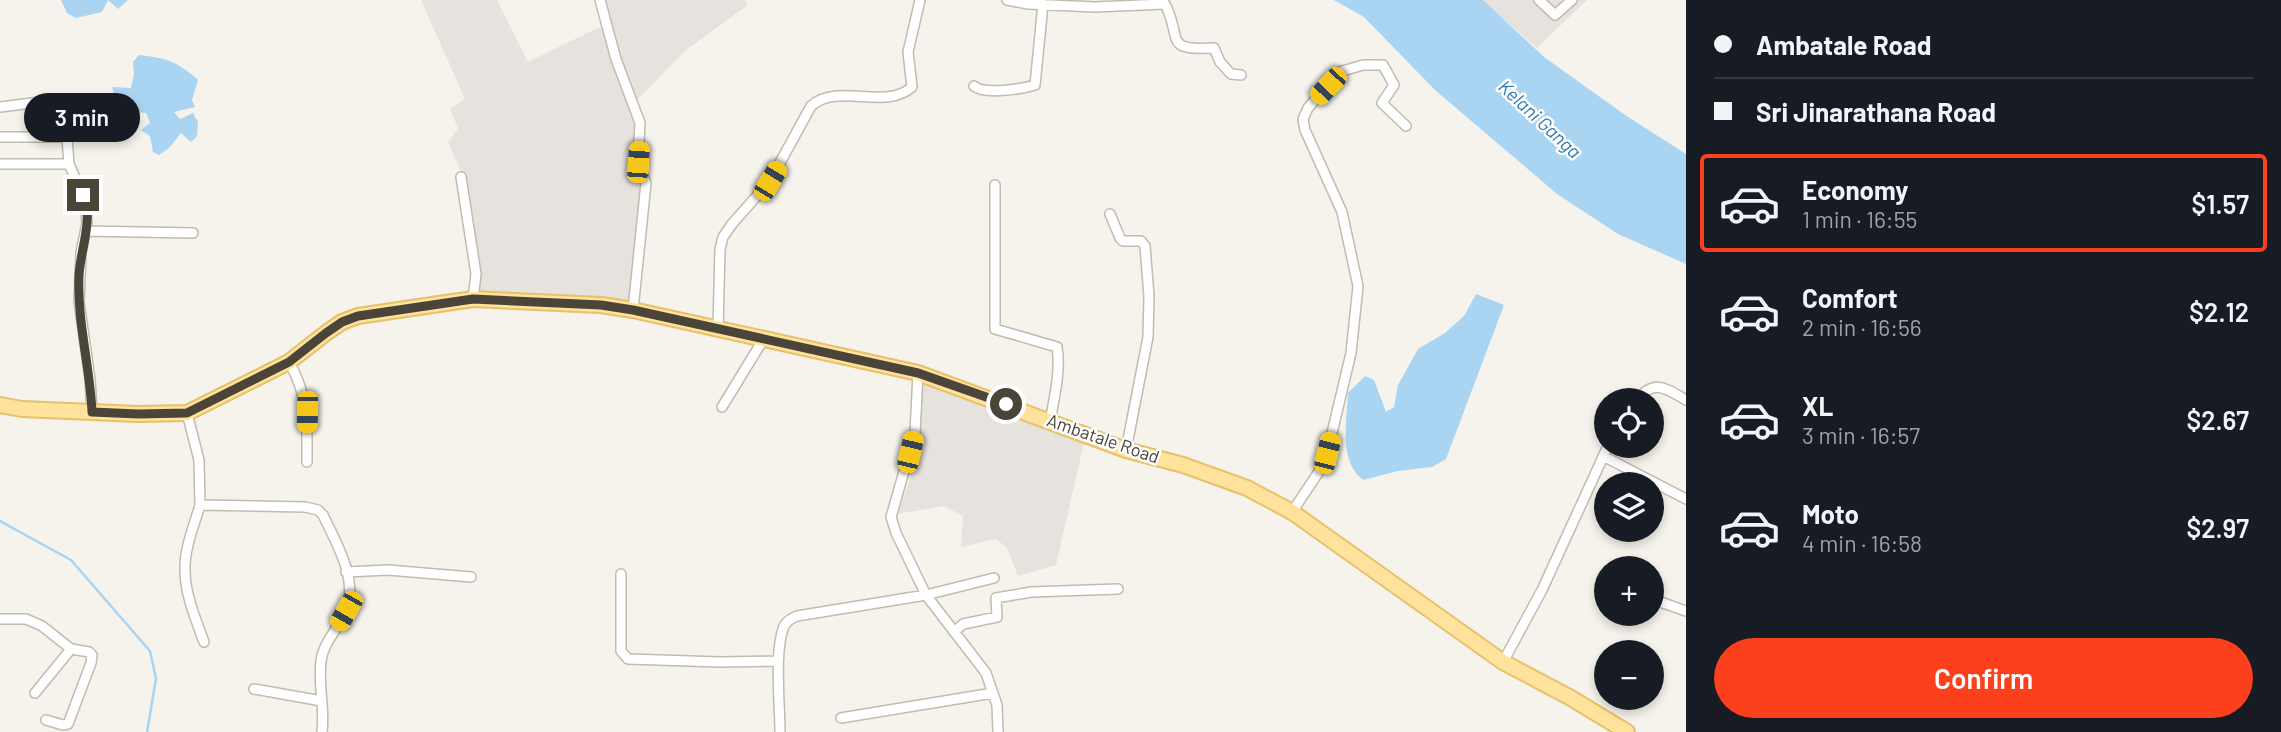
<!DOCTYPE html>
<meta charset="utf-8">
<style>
body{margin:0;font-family:Barlow,sans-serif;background:#20242c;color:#f1f3f6;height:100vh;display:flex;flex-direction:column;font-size:26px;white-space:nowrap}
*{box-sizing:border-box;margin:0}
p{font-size:23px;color:#9ea1a6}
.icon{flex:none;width:38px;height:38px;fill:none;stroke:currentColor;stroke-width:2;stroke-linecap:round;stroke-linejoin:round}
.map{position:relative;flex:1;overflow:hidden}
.details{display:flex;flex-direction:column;background:#171b24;width:595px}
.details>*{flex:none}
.top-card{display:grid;align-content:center;height:154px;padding:0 28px;background:#171b24}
.controls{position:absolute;left:1594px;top:388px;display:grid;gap:14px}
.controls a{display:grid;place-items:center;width:70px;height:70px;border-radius:50%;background:#171b24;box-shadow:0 4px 10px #0003;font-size:35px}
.end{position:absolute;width:32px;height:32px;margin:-16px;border:9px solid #4b4439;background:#fff;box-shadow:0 0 0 4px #fff}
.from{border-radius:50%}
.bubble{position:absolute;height:49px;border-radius:24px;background:#171b24;box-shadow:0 4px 10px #0003;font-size:23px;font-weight:600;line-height:49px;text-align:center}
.car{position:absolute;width:21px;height:42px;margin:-21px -10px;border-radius:9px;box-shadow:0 0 5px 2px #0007;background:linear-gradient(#f5c518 24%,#345 0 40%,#f5c518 0 76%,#345 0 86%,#f5c518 0)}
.top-card b{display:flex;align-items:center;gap:24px;height:66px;font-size:26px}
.top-card b+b{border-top:2px solid #363941}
.top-card i{width:18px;height:18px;background:#f1f3f6}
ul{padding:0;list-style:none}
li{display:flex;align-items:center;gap:21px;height:98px;margin:0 14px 10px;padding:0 14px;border:4px solid transparent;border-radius:7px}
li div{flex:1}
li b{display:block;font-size:26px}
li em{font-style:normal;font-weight:600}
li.on{border-color:#fc3f1d}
li>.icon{width:63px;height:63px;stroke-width:1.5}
.button{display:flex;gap:14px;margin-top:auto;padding:14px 28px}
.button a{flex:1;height:80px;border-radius:42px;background:#fc3f1d;color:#fff;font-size:28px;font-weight:600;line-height:80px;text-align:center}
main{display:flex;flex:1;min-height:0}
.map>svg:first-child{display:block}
</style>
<main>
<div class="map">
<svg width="1686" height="732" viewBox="0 0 1686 732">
<rect width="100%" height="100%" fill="#f6f3ec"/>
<!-- industrial -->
<path fill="#e6e2dd" d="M421,0H497L528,62L604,25L638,122L635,128L633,161L641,185L630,305L547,295L475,294L462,174L448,142L458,128L450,109L465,99Z
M603,0H745L748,5L686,50L635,102L606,23Z
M1482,0H1587L1537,48Z
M921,379L1085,438L1056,565L1018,576L1007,548L996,539L961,547L963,516L944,506L897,514L909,482L919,429Z"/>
<!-- water -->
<path fill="#a9d4f2" d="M61,0H128L118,9L108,0L102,12L76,18L67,13Z
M1334,0H1483L1544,57L1628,117L1686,154V264L1618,234L1557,194L1435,90L1364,17Z
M139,55C166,58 177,61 198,80L192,100L195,107L174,112L180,119L193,113L198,122L197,136L191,142L181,133L169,148L159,155L153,152L150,136L141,130L150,123L146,113C128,112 117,105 112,87L131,88L134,74L133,62Z
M1476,294L1504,305L1446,459L1432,467L1398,471L1363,480C1338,460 1347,422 1348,393L1365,376L1374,380L1386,412L1394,407L1398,385L1418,349L1445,333L1464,316Z"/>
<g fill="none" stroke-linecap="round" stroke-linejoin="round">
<!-- stream -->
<path stroke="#a9d4f2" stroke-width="2.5" d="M0,521L71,560L150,651L156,679L147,732"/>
<defs>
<path id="minor" d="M600,0L616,59L640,123L638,162L646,183L633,310
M1007,0L1028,4L1095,7L1165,4C1183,39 1162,51 1214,48L1220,62L1231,74L1241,75
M1539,0L1555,15L1572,0
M974,86C984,95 1022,89 1035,85L1043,4
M0,107L64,99L69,164L85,200L87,223L81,253L79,302L90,379L92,412
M0,137H66
M0,164H69
M461,177L476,274L473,299
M995,185V329L1057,347C1061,372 1054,398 1050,422
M1110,214L1120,238L1123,241H1141L1145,246L1149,296L1148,337L1126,450
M86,231L193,233
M718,329L720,249L723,237L732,224L770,181L811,106C838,82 885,111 912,87L908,52L920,0
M289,362C309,397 307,423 307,462
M918,373L915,433L891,517L896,533L926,595L986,673L997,705L998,732
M1636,401C1654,378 1665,388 1686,400
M722,407L763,340
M187,413L199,460L200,505L305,507L318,510L323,515C336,543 360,581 345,613C338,629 323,643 321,661C318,685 325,709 322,732
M1603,456L1686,499
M200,505C194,526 184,549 185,571C185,594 196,620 204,642
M1292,512L1320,470L1327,454L1351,353L1358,286L1342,212L1305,130L1303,119L1308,108L1339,72L1363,65H1383L1394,85L1382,103L1406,126
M346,572L388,570L471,577
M621,574V651L628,659L720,662L778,661
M1652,599L1686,611
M0,619H26L42,626L71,649L89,652L92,655L91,663L68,724L63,725L46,720
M954,632L963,624L997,617L996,598L1031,592L1118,589
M1503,662L1542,590L1608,446
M254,689L322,701
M35,693L71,649
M841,718L993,693
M780,732C780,705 774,650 784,626C787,621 792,618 797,616L926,595L994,578"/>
<path id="primary" d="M0,405L22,409L138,414L187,413L289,362L326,333L342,322L358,316L473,299L601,305L633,310L918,373L1126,450L1183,465L1247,488L1292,512L1503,662L1571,698L1627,732"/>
</defs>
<!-- minor casing -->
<use href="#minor" stroke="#c2bbae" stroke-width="12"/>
<!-- primary casing -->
<use href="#primary" stroke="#e6c16a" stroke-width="18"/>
<!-- minor -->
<use href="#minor" stroke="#fff" stroke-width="9"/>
<!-- primary -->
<use href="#primary" stroke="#ffe39c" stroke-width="14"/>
</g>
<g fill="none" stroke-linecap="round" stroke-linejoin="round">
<!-- route -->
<path stroke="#4b4439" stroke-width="9" d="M83,195C94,220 80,250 79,276C77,322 90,366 92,412L138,414L187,413L289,362L326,333L342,322L358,316L473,299L601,305L633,310L918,373L1006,404"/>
</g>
<g text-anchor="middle" stroke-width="5" stroke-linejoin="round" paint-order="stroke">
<!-- street labels -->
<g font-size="18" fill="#4b4439" stroke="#fff">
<text transform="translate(1103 439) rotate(19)" y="6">Ambatale Road</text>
</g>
<!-- water labels -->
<g font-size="19" font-style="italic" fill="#2e7ab2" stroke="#fff">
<text transform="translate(1540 119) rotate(43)" y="7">Kelani Ganga</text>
</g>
</g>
</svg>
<div class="controls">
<a><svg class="icon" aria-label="locate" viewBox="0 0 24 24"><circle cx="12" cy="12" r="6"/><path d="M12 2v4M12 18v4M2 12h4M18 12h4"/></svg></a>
<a><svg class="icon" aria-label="layers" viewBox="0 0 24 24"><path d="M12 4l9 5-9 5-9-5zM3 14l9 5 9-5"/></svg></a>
<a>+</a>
<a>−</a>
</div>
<i class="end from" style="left:1006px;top:404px"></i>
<i class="end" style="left:83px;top:195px"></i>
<div class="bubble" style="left:24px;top:93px;width:116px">3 min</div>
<i class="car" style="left:1328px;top:86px;rotate:223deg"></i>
<i class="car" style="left:638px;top:162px;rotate:4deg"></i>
<i class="car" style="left:770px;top:181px;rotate:31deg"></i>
<i class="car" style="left:307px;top:412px;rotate:181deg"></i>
<i class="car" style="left:910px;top:452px;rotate:13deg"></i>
<i class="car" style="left:1327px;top:453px;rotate:14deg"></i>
<i class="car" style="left:346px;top:611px;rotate:210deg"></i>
</div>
<section class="details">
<div class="top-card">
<b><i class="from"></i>Ambatale Road</b>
<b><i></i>Sri Jinarathana Road</b>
</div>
<ul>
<li class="on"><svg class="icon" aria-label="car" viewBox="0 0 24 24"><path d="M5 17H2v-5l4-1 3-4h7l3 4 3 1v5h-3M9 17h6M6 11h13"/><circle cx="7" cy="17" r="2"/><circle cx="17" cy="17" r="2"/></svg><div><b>Economy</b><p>1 min · 16:55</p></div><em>$1.57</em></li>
<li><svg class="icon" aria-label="car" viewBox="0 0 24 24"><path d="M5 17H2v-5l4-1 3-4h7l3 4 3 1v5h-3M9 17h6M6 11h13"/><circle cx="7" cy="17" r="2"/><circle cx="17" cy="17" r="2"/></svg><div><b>Comfort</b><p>2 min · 16:56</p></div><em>$2.12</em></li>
<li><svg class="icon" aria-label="car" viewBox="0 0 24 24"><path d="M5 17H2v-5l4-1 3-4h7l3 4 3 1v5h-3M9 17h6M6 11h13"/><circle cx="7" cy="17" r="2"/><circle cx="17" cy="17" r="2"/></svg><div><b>XL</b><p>3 min · 16:57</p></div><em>$2.67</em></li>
<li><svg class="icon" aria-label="car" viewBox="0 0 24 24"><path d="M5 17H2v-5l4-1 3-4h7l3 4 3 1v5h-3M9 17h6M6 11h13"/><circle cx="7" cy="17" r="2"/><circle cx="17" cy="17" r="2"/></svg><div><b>Moto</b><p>4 min · 16:58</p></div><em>$2.97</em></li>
</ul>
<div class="button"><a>Confirm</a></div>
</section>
</main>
